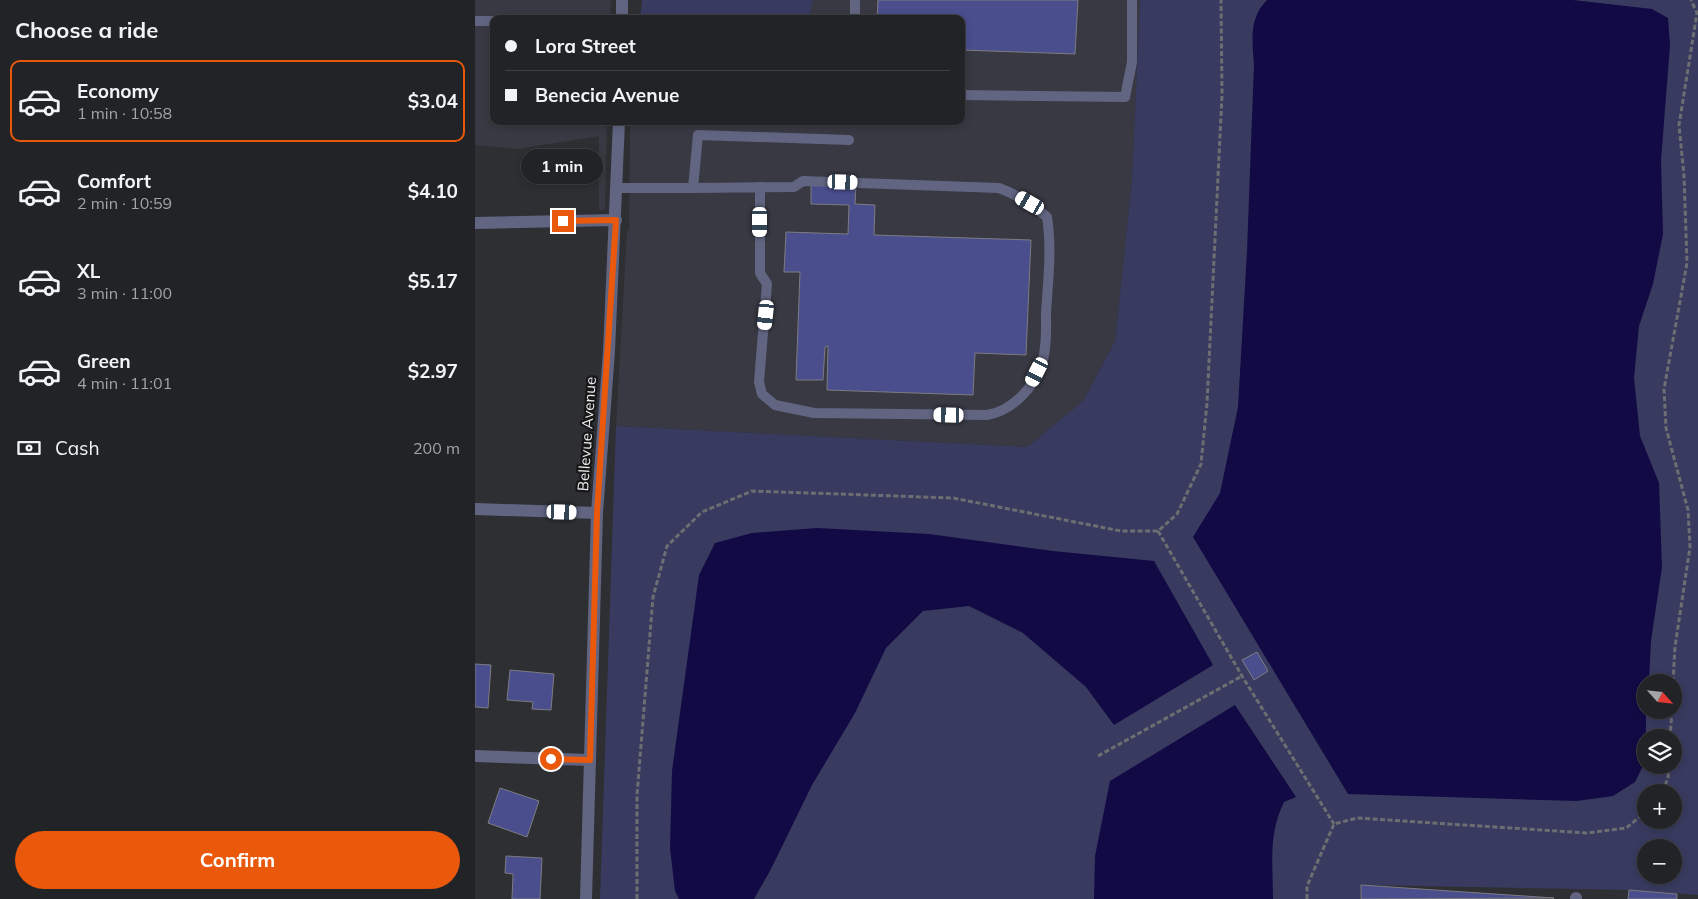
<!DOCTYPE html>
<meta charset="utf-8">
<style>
body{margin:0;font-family:Mulish,sans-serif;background:#2a2b2e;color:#f1f3f6;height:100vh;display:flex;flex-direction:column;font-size:19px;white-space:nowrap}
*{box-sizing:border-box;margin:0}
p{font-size:16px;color:#a2a4a7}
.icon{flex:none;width:28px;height:28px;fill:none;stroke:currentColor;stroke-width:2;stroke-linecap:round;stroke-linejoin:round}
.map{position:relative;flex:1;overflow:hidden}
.details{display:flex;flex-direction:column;background:#222326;width:475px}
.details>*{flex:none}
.top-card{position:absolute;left:15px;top:15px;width:475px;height:110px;border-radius:10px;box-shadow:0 2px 8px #0003,0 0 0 1px #3f4043;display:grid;align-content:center;height:110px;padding:0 15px;background:#222326}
.needle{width:32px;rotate:117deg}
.fabs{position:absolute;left:1162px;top:674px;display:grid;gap:10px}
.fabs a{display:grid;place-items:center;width:45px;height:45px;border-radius:50%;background:#222326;box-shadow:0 2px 8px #0003,0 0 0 1px #3f4043;font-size:25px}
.end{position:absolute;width:22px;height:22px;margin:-11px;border:6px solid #ea580c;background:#fff;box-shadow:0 0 0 2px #fff}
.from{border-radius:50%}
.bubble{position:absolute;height:35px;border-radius:18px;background:#222326;box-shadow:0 2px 8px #0003,0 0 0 1px #3f4043;font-size:16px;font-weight:700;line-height:35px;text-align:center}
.car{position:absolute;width:15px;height:30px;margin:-15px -8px;border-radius:6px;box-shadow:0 0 4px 1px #0007;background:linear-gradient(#fff 24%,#345 0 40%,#fff 0 76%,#345 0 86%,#fff 0)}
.top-card b{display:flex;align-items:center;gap:18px;height:48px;font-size:19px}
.top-card b+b{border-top:1px solid #3f4043}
.top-card i{width:12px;height:12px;background:#f1f3f6}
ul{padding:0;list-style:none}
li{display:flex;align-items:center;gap:15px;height:82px;margin:0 10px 8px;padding:0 5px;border:2px solid transparent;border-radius:10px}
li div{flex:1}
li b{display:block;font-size:19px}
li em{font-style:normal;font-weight:700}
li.on{border-color:#ea580c}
li>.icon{width:45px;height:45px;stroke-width:1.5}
h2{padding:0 15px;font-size:22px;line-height:60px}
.pay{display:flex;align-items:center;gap:12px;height:55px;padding:0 15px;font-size:19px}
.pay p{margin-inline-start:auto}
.primary-button{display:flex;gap:10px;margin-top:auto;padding:10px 15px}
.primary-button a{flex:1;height:58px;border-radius:30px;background:#ea580c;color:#fff;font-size:20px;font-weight:700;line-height:58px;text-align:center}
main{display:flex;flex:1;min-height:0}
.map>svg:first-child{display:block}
</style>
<main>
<section class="details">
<h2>Choose a ride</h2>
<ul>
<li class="on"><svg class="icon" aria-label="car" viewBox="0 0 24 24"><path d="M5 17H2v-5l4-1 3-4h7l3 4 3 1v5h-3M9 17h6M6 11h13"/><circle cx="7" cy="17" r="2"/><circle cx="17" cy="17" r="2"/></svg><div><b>Economy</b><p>1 min · 10:58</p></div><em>$3.04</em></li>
<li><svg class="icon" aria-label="car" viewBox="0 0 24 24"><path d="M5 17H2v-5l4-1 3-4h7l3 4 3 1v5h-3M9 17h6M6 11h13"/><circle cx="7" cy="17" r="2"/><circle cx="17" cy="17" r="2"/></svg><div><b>Comfort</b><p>2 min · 10:59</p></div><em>$4.10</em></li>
<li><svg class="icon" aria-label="car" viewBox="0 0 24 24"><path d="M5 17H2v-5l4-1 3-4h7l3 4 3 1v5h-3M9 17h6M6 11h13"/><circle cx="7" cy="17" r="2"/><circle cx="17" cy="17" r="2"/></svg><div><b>XL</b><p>3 min · 11:00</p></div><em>$5.17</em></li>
<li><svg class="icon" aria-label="car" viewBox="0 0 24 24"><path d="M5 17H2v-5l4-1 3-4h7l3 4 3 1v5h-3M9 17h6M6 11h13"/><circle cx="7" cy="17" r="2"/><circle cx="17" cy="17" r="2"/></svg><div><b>Green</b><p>4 min · 11:01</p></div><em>$2.97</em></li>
</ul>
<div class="pay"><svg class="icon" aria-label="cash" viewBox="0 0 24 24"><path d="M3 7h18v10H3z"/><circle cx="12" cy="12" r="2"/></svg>Cash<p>200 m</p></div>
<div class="primary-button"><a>Confirm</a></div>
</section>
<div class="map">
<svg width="1223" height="899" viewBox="0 0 1223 899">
<rect width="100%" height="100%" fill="#2e2f32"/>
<!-- built -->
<path fill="#383942" d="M0,0H136L135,19H19V121H132L130,210H124V136L43,149L0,145Z
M338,0H665L657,180L640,341L608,401L552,447L141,426L152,231H154L155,121H486V19H334Z"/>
<!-- green -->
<path fill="#383b5f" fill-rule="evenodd" d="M167,0H338L334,19H165Z
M665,0H1223V895L1154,890L886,885L885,899H125L141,426L552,447L608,401L640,341L657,180ZM1171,682H1199V710H1171ZM1171,738H1199V765H1171ZM1171,792H1199V820H1171ZM1171,848H1199V875H1171Z"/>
<!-- water -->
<path fill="#120a44" d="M792,0H1098L1177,9L1193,18L1195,45L1186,161L1188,234L1178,284L1164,326L1159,378L1165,436L1184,483L1187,567L1176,641L1174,682H1171V760L1160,782L1138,796L1102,801L873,794L718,537L745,493L763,407L772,251L779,64C777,40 774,18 792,0Z
M342,528L454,534L578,551L679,561L738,665L639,725L611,687L548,633L494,606L448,611L411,648L380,713L337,785L296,869L279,899H204L200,891L195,848L197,771L224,575L240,543L277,533Z
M760,705L821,797L809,802C793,835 798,864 798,899H619L620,856L635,781Z"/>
<!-- building -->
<path fill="#4b4e8d" stroke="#7c7c80" d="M403,0H603L600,54L486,50V19H402Z
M336,185L381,186L380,204L400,205L399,235L556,240L551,355L500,353L498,395L352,390L353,346L350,347L348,380H321L325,272H309L311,232L373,234L374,205L336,204Z
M782,652L793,671L779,680L767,660Z
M0,664L16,665L13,708L0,707Z
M35,670L79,674L76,710L57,709L58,702L32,700Z
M25,788L64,801L52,837L13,823Z
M31,856L67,858L65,899H37L38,874L30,873Z
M886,885L1079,898L886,899Z
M1154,890L1202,894V899H1153Z"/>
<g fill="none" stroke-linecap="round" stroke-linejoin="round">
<!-- path -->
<path stroke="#6d6e71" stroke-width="3" stroke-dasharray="5 2.5" stroke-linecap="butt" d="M683,531L767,676L859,824
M1198,682L1200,647L1215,547L1213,510L1191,428L1189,389L1212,263L1209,176L1204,125L1222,13L1216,0
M1195,738L1197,710
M623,756L767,676
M1187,792L1193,778L1194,765
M162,899V795L178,597L192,546L227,512L277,491L478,498L646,531H683L702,514L726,464L732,403L747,95L746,0
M832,899V886L859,824L882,818L1112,833L1151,828L1171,812"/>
<!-- service -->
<path stroke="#616581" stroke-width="10" d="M380,19V0
M0,21H19
M486,95L650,97L657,62V0
M142,188H218L223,135L374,140
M218,188L319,187L328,181L524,188C543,195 557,204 572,217C577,249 573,281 571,313C571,329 572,347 567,363C560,387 537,411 512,415L339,413L300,405L287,394L284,382L292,284L285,273V187"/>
<!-- minor -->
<path stroke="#616581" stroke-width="12" d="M0,223L141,220
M0,509L122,513
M0,756L115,760
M1101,899V898"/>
<!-- tertiary -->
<path stroke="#616581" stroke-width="12" d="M147,19V0
M111,899L122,513L134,351L144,121"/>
</g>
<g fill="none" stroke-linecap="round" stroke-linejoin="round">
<!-- route -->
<path stroke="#ea580c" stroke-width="6" d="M76,759L115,760L122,513L141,220L88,221"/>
</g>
<g text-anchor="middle" stroke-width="4.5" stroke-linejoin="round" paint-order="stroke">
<!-- street labels -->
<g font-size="15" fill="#ececee" stroke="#171718">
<text transform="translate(112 434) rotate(-86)" y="5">Bellevue Avenue</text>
</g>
</g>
</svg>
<div class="fabs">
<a><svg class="needle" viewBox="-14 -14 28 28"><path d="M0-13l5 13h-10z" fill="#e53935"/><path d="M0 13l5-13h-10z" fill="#a2a4a7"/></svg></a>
<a><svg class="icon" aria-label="layers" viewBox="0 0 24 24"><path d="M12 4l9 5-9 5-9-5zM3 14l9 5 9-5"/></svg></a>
<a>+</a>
<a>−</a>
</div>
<i class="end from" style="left:76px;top:759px"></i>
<i class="end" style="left:88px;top:221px"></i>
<div class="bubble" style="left:46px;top:149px;width:82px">1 min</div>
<i class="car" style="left:368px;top:182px;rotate:92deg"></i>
<i class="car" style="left:555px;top:203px;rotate:300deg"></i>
<i class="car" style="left:285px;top:222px;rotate:180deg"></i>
<i class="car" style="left:291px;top:315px;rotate:186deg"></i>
<i class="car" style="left:562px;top:372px;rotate:207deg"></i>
<i class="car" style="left:474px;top:415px;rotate:271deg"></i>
<i class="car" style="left:87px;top:512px;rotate:92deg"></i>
<div class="top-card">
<b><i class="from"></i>Lora Street</b>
<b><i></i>Benecia Avenue</b>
</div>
</div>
</main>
